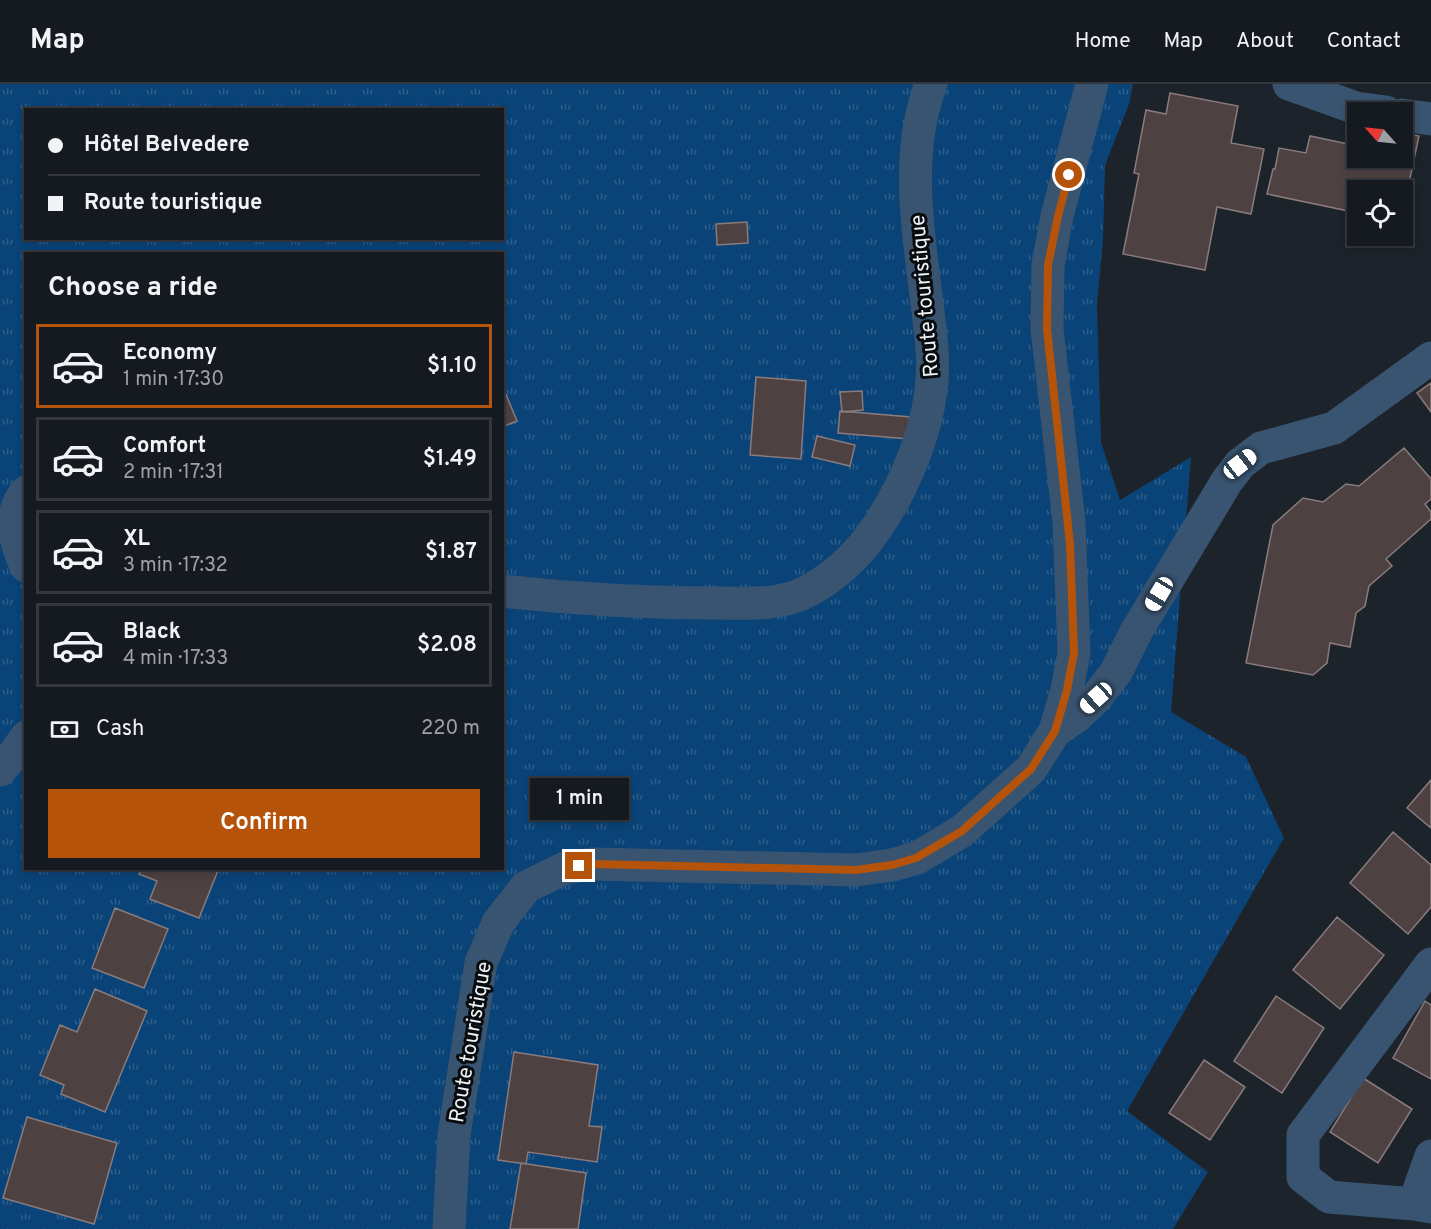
<!DOCTYPE html>
<meta charset="utf-8">
<style>
body{margin:0;font-family:Overpass,sans-serif;background:#1e2329;color:#f1f3f6;height:100vh;display:flex;flex-direction:column;font-size:22px;white-space:nowrap}
*{box-sizing:border-box;margin:0}
p{font-size:20px;color:#9da1a5}
.icon{flex:none;width:33px;height:33px;fill:none;stroke:currentColor;stroke-width:2;stroke-linecap:round;stroke-linejoin:round}
.map{position:relative;flex:1;overflow:hidden}
.side{position:absolute;left:24px;top:168px;width:480px;height:618px;display:flex;flex-direction:column;background:#151a20;border-radius:0px;box-shadow:0 3px 9px #0003,0 0 0 2px #34383e}
.side>*{flex:none}
.top-card{position:absolute;left:24px;top:24px;width:480px;height:132px;border-radius:0px;box-shadow:0 3px 9px #0003,0 0 0 2px #34383e;display:grid;align-content:center;height:132px;padding:0 24px;background:#151a20}
.needle{width:39px;rotate:297deg}
.fabs{position:absolute;left:1347px;top:18px;display:grid;gap:12px}
.fabs a{display:grid;place-items:center;width:66px;height:66px;border-radius:0px;background:#151a20;box-shadow:0 3px 9px #0003,0 0 0 2px #34383e;font-size:30px}
.end{position:absolute;width:27px;height:27px;margin:-14px;border:8px solid #b45309;background:#fff;box-shadow:0 0 0 3px #fff}
.from{border-radius:50%}
.bubble{position:absolute;height:42px;border-radius:0px;background:#151a20;box-shadow:0 3px 9px #0003,0 0 0 2px #34383e;font-size:20px;font-weight:600;line-height:42px;text-align:center}
.car{position:absolute;width:18px;height:36px;margin:-18px -9px;border-radius:8px;box-shadow:0 0 4px 2px #0007;background:linear-gradient(#fff 24%,#345 0 40%,#fff 0 76%,#345 0 86%,#fff 0)}
.top-card b{display:flex;align-items:center;gap:21px;height:57px;font-size:22px}
.top-card b+b{border-top:2px solid #34383e}
.top-card i{width:15px;height:15px;background:#f1f3f6}
ul{padding:0;list-style:none}
li{display:flex;align-items:center;gap:18px;height:84px;margin:0 12px 9px;padding:0 12px;border:3px solid #34383e;border-radius:0px}
li div{flex:1}
li b{display:block;font-size:22px}
li em{font-style:normal;font-weight:600}
li.on{border-color:#b45309}
li>.icon{width:54px;height:54px;stroke-width:1.5}
h2{padding:0 24px;font-size:27px;line-height:72px}
.pay{display:flex;align-items:center;gap:15px;height:66px;padding:0 24px;font-size:22px}
.pay p{margin-inline-start:auto}
.cta{display:flex;gap:12px;margin-top:auto;padding:12px 24px}
.cta a{flex:1;height:69px;border-radius:0px;background:#b45309;color:#fff;font-size:24px;font-weight:600;line-height:69px;text-align:center}
header{display:flex;align-items:center;gap:36px;box-sizing:border-box;height:84px;padding:0 30px;background:#151a20;border-bottom:2px solid #34383e}
header strong{font-size:28px}
nav{display:flex;gap:33px;margin-inline-start:auto;font-size:21px}
.map>svg:first-child{display:block}
</style>
<header>
<strong>Map</strong>
<nav><a>Home</a><a>Map</a><a>About</a><a>Contact</a></nav>
</header>
<div class="map">
<svg width="1431" height="1145" viewBox="0 0 1431 1145">
<defs>
<pattern id="park-tufts" width="24" height="20" patternUnits="userSpaceOnUse" patternTransform="scale(1.5)"><rect width="24" height="20" fill="#0a4377"/><path d="M3 7l-1-3M5 7V3M7 7l1-3M15 17l-1-3M17 17v-4M19 17l1-3" fill="none" stroke="#2e5f8b"/></pattern>
</defs>
<rect width="100%" height="100%" fill="#1c232a"/>
<!-- park -->
<path fill="url(#park-tufts)" fill-rule="evenodd" d="M0,0H1133L1129,20L1105,81L1103,156L1097,221L1101,358L1120,416L1191,373L1171,628L1246,673L1284,754L1127,1027L1208,1088L1173,1145H0ZM26,26H502V154H26ZM26,170H502V784H26Z"/>
<!-- building -->
<path fill="#4e4142" stroke="#897b7c" stroke-width="1.5" d="M1170,9L1238,22L1231,59L1264,65L1251,130L1217,123L1205,186L1123,170L1139,90L1134,89L1146,26L1166,30Z
M1402,49L1419,52L1408,104L1384,100L1383,106H1358V129L1267,110L1273,85H1275L1279,64L1306,69L1310,52L1358,62V74H1402Z
M747,138L748,159L717,161L716,140Z
M756,293L806,297L801,375L750,371Z
M1431,299V328L1417,309Z
M862,307L863,326L842,328L840,308Z
M505,308L517,337L502,343V309Z
M840,327L911,333L909,355L838,349Z
M817,352L855,361L850,382L812,373Z
M1404,364L1431,395V415L1425,420L1431,428V435L1386,475L1392,482L1369,502L1365,522L1356,529L1350,563L1330,559L1327,579L1313,591L1246,579L1273,441L1303,414L1323,418L1346,400L1359,402Z
M1431,696V744L1407,724Z
M1393,748L1431,781V823L1408,850L1350,799Z
M142,784H219L199,834L150,815L157,797L139,790Z
M115,824L168,845L144,904L92,884Z
M1337,833L1384,871L1340,925L1293,886Z
M95,905L147,927L105,1028L61,1010L64,1001L40,991L60,941L77,948Z
M1276,912L1324,944L1282,1009L1234,977Z
M1425,917L1431,921V995L1393,974Z
M514,968L598,981L589,1042L602,1043L597,1078L528,1068L526,1080L498,1076Z
M1204,976L1245,1003L1210,1056L1169,1029Z
M1363,994L1412,1025L1378,1079L1330,1048Z
M27,1033L117,1059L94,1140L3,1114Z
M521,1079L586,1089L578,1145H510Z"/>
<g fill="none" stroke-linecap="round" stroke-linejoin="round">
<!-- minor -->
<path stroke="#395470" stroke-width="33" d="M1289,0L1356,24L1386,28
M1402,31L1431,35
M26,408C7,431 15,458 26,482
M502,507C573,515 644,519 715,519C744,519 777,522 804,509C850,486 877,449 900,404C921,361 936,313 932,265C925,179 899,84 931,0
M1055,647L1077,632L1096,614L1116,588L1136,548L1227,397L1240,380L1261,364L1334,344L1431,274
M0,686L15,669L26,653
M1431,880L1303,1051V1093L1329,1113L1414,1120L1431,1123
M1414,1120L1431,1072
M449,1145L454,1051L481,879L498,839L526,803L565,784L592,780L856,786L892,781L917,774L962,747L1031,685L1055,647L1067,606L1074,569L1069,438L1047,245L1048,181L1057,132L1092,0"/>
</g>
<g fill="none" stroke-linecap="round" stroke-linejoin="round">
<!-- route -->
<path stroke="#b45309" stroke-width="8" d="M579,782L592,780L856,786L892,781L916,774L962,747L1031,685L1055,647L1061,627L1067,606L1074,569L1070,460L1047,245L1048,181L1058,132L1069,91"/>
</g>
<g text-anchor="middle" stroke-width="6" stroke-linejoin="round" paint-order="stroke">
<!-- street labels -->
<g font-size="21" fill="#eef3f8" stroke="#090c0f">
<text transform="translate(924 212) rotate(-95)" y="7">Route touristique</text>
<text transform="translate(470 958) rotate(-80)" y="7">Route touristique</text>
</g>
</g>
</svg>
<div class="fabs">
<a><svg class="needle" viewBox="-14 -14 28 28"><path d="M0-13l5 13h-10z" fill="#e53935"/><path d="M0 13l5-13h-10z" fill="#9da1a5"/></svg></a>
<a><svg class="icon" aria-label="locate" viewBox="0 0 24 24"><circle cx="12" cy="12" r="6"/><path d="M12 2v4M12 18v4M2 12h4M18 12h4"/></svg></a>
</div>
<i class="end from" style="left:1069px;top:91px"></i>
<i class="end" style="left:579px;top:782px"></i>
<div class="bubble" style="left:530px;top:694px;width:99px">1 min</div>
<i class="car" style="left:1240px;top:380px;rotate:52deg"></i>
<i class="car" style="left:1159px;top:510px;rotate:211deg"></i>
<i class="car" style="left:1096px;top:614px;rotate:228deg"></i>
<div class="top-card">
<b><i class="from"></i>Hôtel Belvedere</b>
<b><i></i>Route touristique</b>
</div>
<section class="side">
<h2>Choose a ride</h2>
<ul>
<li class="on"><svg class="icon" aria-label="car" viewBox="0 0 24 24"><path d="M5 17H2v-5l4-1 3-4h7l3 4 3 1v5h-3M9 17h6M6 11h13"/><circle cx="7" cy="17" r="2"/><circle cx="17" cy="17" r="2"/></svg><div><b>Economy</b><p>1 min · 17:30</p></div><em>$1.10</em></li>
<li><svg class="icon" aria-label="car" viewBox="0 0 24 24"><path d="M5 17H2v-5l4-1 3-4h7l3 4 3 1v5h-3M9 17h6M6 11h13"/><circle cx="7" cy="17" r="2"/><circle cx="17" cy="17" r="2"/></svg><div><b>Comfort</b><p>2 min · 17:31</p></div><em>$1.49</em></li>
<li><svg class="icon" aria-label="car" viewBox="0 0 24 24"><path d="M5 17H2v-5l4-1 3-4h7l3 4 3 1v5h-3M9 17h6M6 11h13"/><circle cx="7" cy="17" r="2"/><circle cx="17" cy="17" r="2"/></svg><div><b>XL</b><p>3 min · 17:32</p></div><em>$1.87</em></li>
<li><svg class="icon" aria-label="car" viewBox="0 0 24 24"><path d="M5 17H2v-5l4-1 3-4h7l3 4 3 1v5h-3M9 17h6M6 11h13"/><circle cx="7" cy="17" r="2"/><circle cx="17" cy="17" r="2"/></svg><div><b>Black</b><p>4 min · 17:33</p></div><em>$2.08</em></li>
</ul>
<div class="pay"><svg class="icon" aria-label="cash" viewBox="0 0 24 24"><path d="M3 7h18v10H3z"/><circle cx="12" cy="12" r="2"/></svg>Cash<p>220 m</p></div>
<div class="cta"><a>Confirm</a></div>
</section>
</div>
